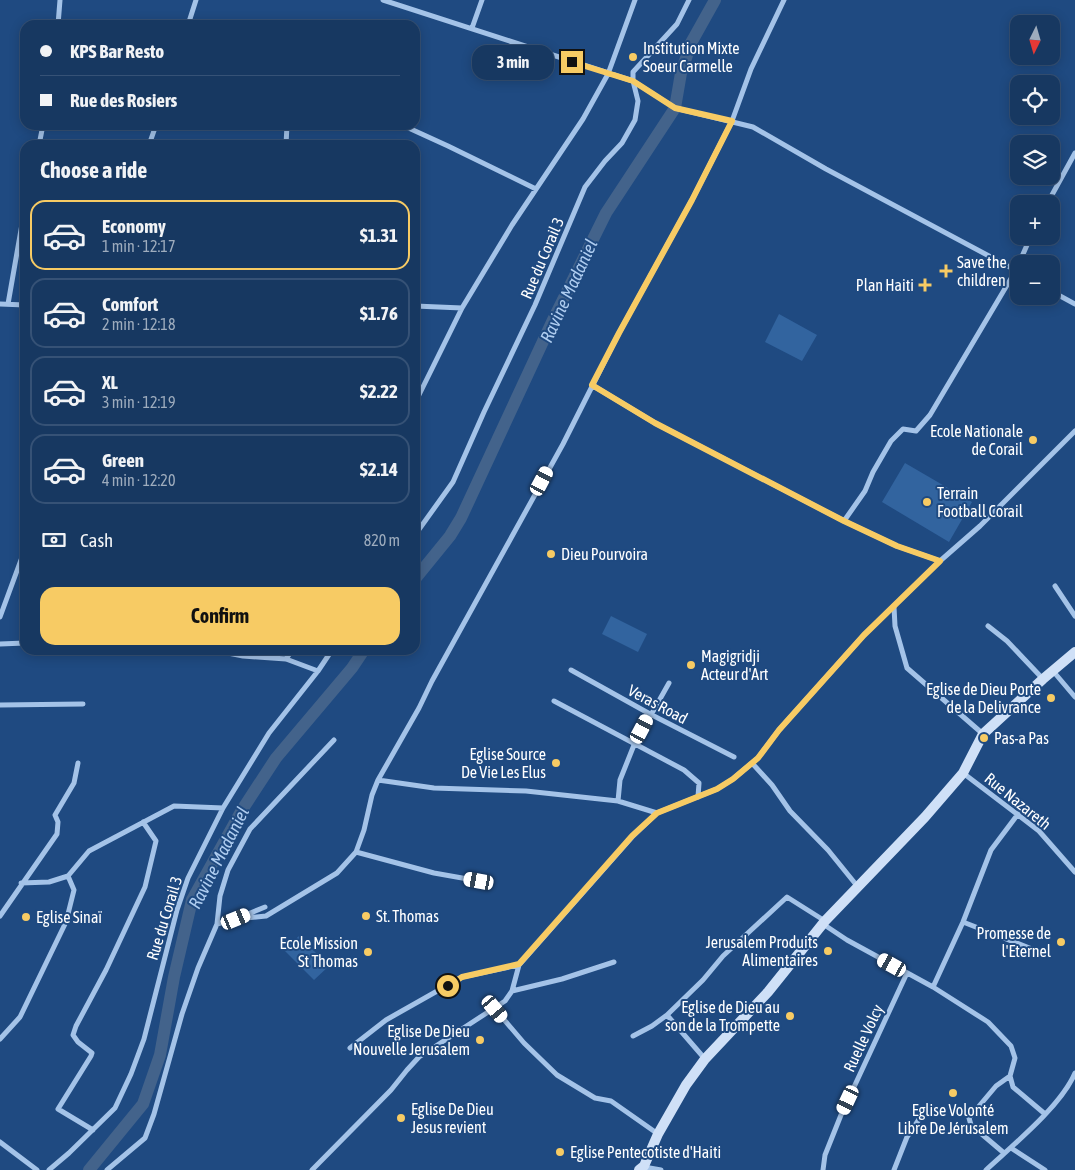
<!DOCTYPE html>
<meta charset="utf-8">
<style>
body{margin:0;font-family:"Asap Condensed",sans-serif;background:#24436a;color:#f1f3f6;height:100vh;display:flex;flex-direction:column;font-size:19px;white-space:nowrap}
*{box-sizing:border-box;margin:0}
p{font-size:16px;color:#9eacbd}
.icon{flex:none;width:28px;height:28px;fill:none;stroke:currentColor;stroke-width:2;stroke-linecap:round;stroke-linejoin:round}
.map{position:relative;flex:1;overflow:hidden}
.details{position:absolute;left:20px;top:140px;width:400px;height:515px;display:flex;flex-direction:column;background:#173861;border-radius:15px;box-shadow:0 2px 12px #0003,0 0 0 1px #365276}
.details>*{flex:none}
.hud{position:absolute;left:20px;top:20px;width:400px;height:110px;border-radius:15px;box-shadow:0 2px 12px #0003,0 0 0 1px #365276;display:grid;align-content:center;height:110px;padding:0 20px;background:#173861}
.needle{width:32px;rotate:185deg}
.tools{position:absolute;left:1010px;top:15px;display:grid;gap:10px}
.tools a{display:grid;place-items:center;width:50px;height:50px;border-radius:10px;background:#173861;box-shadow:0 2px 12px #0003,0 0 0 1px #365276;font-size:25px}
.end{position:absolute;width:22px;height:22px;margin:-11px;border:6px solid #f7cb64;background:#111;box-shadow:0 0 0 2px #111}
.from{border-radius:50%}
.bubble{position:absolute;height:35px;border-radius:15px;background:#173861;box-shadow:0 2px 12px #0003,0 0 0 1px #365276;font-size:16px;font-weight:700;line-height:35px;text-align:center}
.car{position:absolute;width:15px;height:30px;margin:-15px -8px;border-radius:6px;box-shadow:0 0 4px 1px #0007;background:linear-gradient(#fff 24%,#345 0 40%,#fff 0 76%,#345 0 86%,#fff 0)}
.hud b{display:flex;align-items:center;gap:18px;height:48px;font-size:19px}
.hud b+b{border-top:1px solid #365276}
.hud i{width:12px;height:12px;background:#f1f3f6}
ul{padding:0;list-style:none}
li{display:flex;align-items:center;gap:15px;height:70px;margin:0 10px 8px;padding:0 10px;border:2px solid #365276;border-radius:15px}
li div{flex:1}
li b{display:block;font-size:19px}
li em{font-style:normal;font-weight:700}
li.selected{border-color:#f7cb64}
li>.icon{width:45px;height:45px;stroke-width:1.5}
h2{padding:0 20px;font-size:22px;line-height:60px}
.pay{display:flex;align-items:center;gap:12px;height:55px;padding:0 20px;font-size:19px}
.pay p{margin-inline-start:auto}
.button{display:flex;gap:10px;margin-top:auto;padding:10px 20px}
.button a{flex:1;height:58px;border-radius:15px;background:#f7cb64;color:#111;font-size:20px;font-weight:700;line-height:58px;text-align:center}
.map>svg:first-child{display:block}
</style>
<div class="map">
<svg width="1075" height="1170" viewBox="0 0 1075 1170">
<rect width="100%" height="100%" fill="#1f4a81"/>
<!-- grass -->
<path fill="#32649f" d="M779,314L817,335L802,361L765,342Z
M905,463L972,502L949,542L882,502Z
M611,616L647,634L638,652L602,634Z
M299,936L329,966L314,980L284,950Z"/>
<g fill="none" stroke-linecap="round" stroke-linejoin="round">
<!-- canal -->
<path stroke="#43638b" stroke-width="12" d="M415,579L450,536L461,518L552,322L606,213L675,108L681,73L691,43L715,0
M89,1170L143,1104L160,1055L174,977L192,900L242,810L276,758L352,668L364,650"/>
<!-- street -->
<path stroke="#a4c3e8" stroke-width="5" d="M383,0L633,81L675,108L753,127L826,169L1019,272
M58,25L60,0
M188,25L196,0
M472,28L482,0
M402,125L448,146L536,189
M39,145L43,125
M149,145L156,125
M286,145L287,125
M1047,204L1075,153
M1051,291L1075,304
M0,304L25,305
M8,304L25,207
M415,306L462,308
M592,385L655,423L844,521L897,546L940,561
M415,403L462,308L512,225L583,119L608,74L635,0
M844,521L865,491L873,472L891,441L903,429L916,431L930,415L1016,270L1031,236
M415,535L453,482L484,412L535,305L585,187L605,161L622,143L635,120L638,101L633,81V72L677,24L689,0
M1055,586L1075,616
M894,607L895,626L907,668L983,734
M0,617L25,549
M988,626L1007,641L1043,679
M0,644L25,643
M213,650L243,656L286,659L318,671
M286,659L292,650
M571,670L650,714L734,757
M1053,671L1075,697
M554,701L684,770L699,783L698,797
M0,705L83,704
M752,763L772,785L790,811L828,850L858,887
M963,773L1039,831L1075,872
M378,780L434,788L526,791L618,801L657,813
M618,801L620,780L634,745L669,683
M356,852L434,873L479,881
M21,883L49,882L68,876L89,851L174,806L223,808
M0,916L57,834L58,822L55,815L74,783L78,763
M236,919L266,916L337,873L356,852L364,830L372,795L378,780L419,708L432,681L563,444L619,333L692,200L732,121L751,69L784,0
M963,922L1037,951
M217,924L220,896L228,870L250,829L334,740
M823,924L847,940L933,987L988,1022L1011,1046L1015,1058L1010,1076L996,1086L969,1118L971,1125L1004,1153
M933,987L963,922L991,850L1018,814
M512,991L562,979L614,962
M495,1009L524,1043L557,1075L595,1098L611,1101L658,1134
M633,1036L652,1026L667,1015
M0,1039L20,1017L66,922L74,890L68,876
M350,1048L386,1020L462,977L519,965
M705,1059L667,1015L703,980L723,956L787,897L825,921
M1010,1076L1013,1087L1045,1114
M93,1130L58,1109L91,1056L92,1053L78,1042L73,1035L76,1026L106,970L145,887L156,841L143,822
M0,1142L37,1170
M1011,1148L1045,1170
M644,1167L661,1170
M49,1170L69,1153L115,1108L131,1074L144,1039L177,910L188,878L223,808L269,733L318,671L332,650
M107,1170L145,1138L154,1114L182,1014L198,968L217,924L236,919L265,907
M312,1170L391,1090L407,1070L419,1057L505,1001L512,991L519,965L632,837L657,813L717,789L733,779L758,758L779,730L864,635L940,561L980,526L1075,431
M823,1170L825,1155L841,1115L907,973
M894,1170L907,1137L922,1115
M986,1170C1013,1145 1061,1106 1075,1073"/>
<!-- secondary -->
<path stroke="#cfe0f7" stroke-width="10" d="M639,1170L644,1166L658,1134L686,1085L705,1059L768,992L825,921L925,817L963,773L983,734L1043,679L1075,652"/>
</g>
<g fill="none" stroke-linecap="round" stroke-linejoin="round">
<!-- route -->
<path stroke="#f7cb64" stroke-width="6" d="M448,986L462,977L519,964L632,836L657,813L717,789L733,779L758,758L779,730L864,635L940,561L897,546L844,521L655,423L592,385L619,333L692,200L732,121L675,108L633,81L572,62"/>
</g>
<!-- markers -->
<g fill="#f7cb64" stroke="#1f4a81" stroke-width="2">
<circle cx="633" cy="57" r="5"/>
<path d="M943.5 263.5h5v5h5v5h-5v5h-5v-5h-5v-5h5z"/>
<path d="M922.5 277.5h5v5h5v5h-5v5h-5v-5h-5v-5h5z"/>
<circle cx="1033" cy="440" r="5"/>
<circle cx="927" cy="502" r="5"/>
<circle cx="551" cy="554" r="5"/>
<circle cx="691" cy="665" r="5"/>
<circle cx="1051" cy="698" r="5"/>
<circle cx="984" cy="738" r="5"/>
<circle cx="556" cy="763" r="5"/>
<circle cx="366" cy="916" r="5"/>
<circle cx="26" cy="917" r="5"/>
<circle cx="1061" cy="942" r="5"/>
<circle cx="828" cy="951" r="5"/>
<circle cx="368" cy="952" r="5"/>
<circle cx="790" cy="1016" r="5"/>
<circle cx="480" cy="1040" r="5"/>
<circle cx="953" cy="1093" r="5"/>
<circle cx="401" cy="1118" r="5"/>
<circle cx="560" cy="1152" r="5"/>
</g>
<g text-anchor="middle" stroke-width="4" stroke-linejoin="round" paint-order="stroke">
<!-- poi labels -->
<g font-size="16" fill="#fff" stroke="#1f4a81" text-anchor="start">
<text x="643" y="54">Institution Mixte<tspan x="643" dy="18">Soeur Carmelle</tspan></text>
<text x="957" y="268">Save the<tspan x="957" dy="18">children</tspan></text>
<text x="914" y="291" text-anchor="end">Plan Haiti</text>
<text x="1023" y="437" text-anchor="end">Ecole Nationale<tspan x="1023" dy="18">de Corail</tspan></text>
<text x="937" y="499">Terrain<tspan x="937" dy="18">Football Corail</tspan></text>
<text x="561" y="560">Dieu Pourvoira</text>
<text x="701" y="662">Magigridji<tspan x="701" dy="18">Acteur d'Art</tspan></text>
<text x="1041" y="695" text-anchor="end">Eglise de Dieu Porte<tspan x="1041" dy="18">de la Delivrance</tspan></text>
<text x="994" y="744">Pas-a Pas</text>
<text x="546" y="760" text-anchor="end">Eglise Source<tspan x="546" dy="18">De Vie Les Elus</tspan></text>
<text x="376" y="922">St. Thomas</text>
<text x="36" y="923">Eglise Sinaï</text>
<text x="1051" y="939" text-anchor="end">Promesse de<tspan x="1051" dy="18">l'Eternel</tspan></text>
<text x="818" y="948" text-anchor="end">Jerusalem Produits<tspan x="818" dy="18">Alimentaires</tspan></text>
<text x="358" y="949" text-anchor="end">Ecole Mission<tspan x="358" dy="18">St Thomas</tspan></text>
<text x="780" y="1013" text-anchor="end">Eglise de Dieu au<tspan x="780" dy="18">son de la Trompette</tspan></text>
<text x="470" y="1037" text-anchor="end">Eglise De Dieu<tspan x="470" dy="18">Nouvelle Jerusalem</tspan></text>
<text x="411" y="1115">Eglise De Dieu<tspan x="411" dy="18">Jesus revient</tspan></text>
<text x="953" y="1116" text-anchor="middle">Eglise Volonté<tspan x="953" dy="18">Libre De Jérusalem</tspan></text>
<text x="570" y="1158">Eglise Pentecotiste d'Haiti</text>
</g>
<!-- street labels -->
<g font-size="16" fill="#fff" stroke="#1f4a81">
<text transform="translate(542 258) rotate(-67)" y="6">Rue du Corail 3</text>
<text transform="translate(658 704) rotate(28)" y="6">Veras Road</text>
<text transform="translate(1018 801) rotate(39)" y="6">Rue Nazareth</text>
<text transform="translate(164 918) rotate(-73)" y="6">Rue du Corail 3</text>
<text transform="translate(863 1038) rotate(-65)" y="6">Ruelle Volcy</text>
</g>
<!-- water labels -->
<g font-size="18" font-style="italic" fill="#afcdf0" stroke="#1f4a81">
<text transform="translate(569 291) rotate(-65)" y="6">Ravine Madaniel</text>
<text transform="translate(219 858) rotate(-63)" y="6">Ravine Madaniel</text>
</g>
</g>
</svg>
<div class="tools">
<a><svg class="needle" viewBox="-14 -14 28 28"><path d="M0-13l5 13h-10z" fill="#e53935"/><path d="M0 13l5-13h-10z" fill="#9eacbd"/></svg></a>
<a><svg class="icon" aria-label="locate" viewBox="0 0 24 24"><circle cx="12" cy="12" r="6"/><path d="M12 2v4M12 18v4M2 12h4M18 12h4"/></svg></a>
<a><svg class="icon" aria-label="layers" viewBox="0 0 24 24"><path d="M12 4l9 5-9 5-9-5zM3 14l9 5 9-5"/></svg></a>
<a>+</a>
<a>−</a>
</div>
<i class="end from" style="left:448px;top:986px"></i>
<i class="end" style="left:572px;top:62px"></i>
<div class="bubble" style="left:472px;top:45px;width:82px">3 min</div>
<i class="car" style="left:542px;top:481px;rotate:28deg"></i>
<i class="car" style="left:642px;top:729px;rotate:28deg"></i>
<i class="car" style="left:479px;top:881px;rotate:280deg"></i>
<i class="car" style="left:236px;top:919px;rotate:68deg"></i>
<i class="car" style="left:892px;top:965px;rotate:299deg"></i>
<i class="car" style="left:495px;top:1009px;rotate:140deg"></i>
<i class="car" style="left:848px;top:1100px;rotate:205deg"></i>
<div class="hud">
<b><i class="from"></i>KPS Bar Resto</b>
<b><i></i>Rue des Rosiers</b>
</div>
<section class="details">
<h2>Choose a ride</h2>
<ul>
<li class="selected"><svg class="icon" aria-label="car" viewBox="0 0 24 24"><path d="M5 17H2v-5l4-1 3-4h7l3 4 3 1v5h-3M9 17h6M6 11h13"/><circle cx="7" cy="17" r="2"/><circle cx="17" cy="17" r="2"/></svg><div><b>Economy</b><p>1 min · 12:17</p></div><em>$1.31</em></li>
<li><svg class="icon" aria-label="car" viewBox="0 0 24 24"><path d="M5 17H2v-5l4-1 3-4h7l3 4 3 1v5h-3M9 17h6M6 11h13"/><circle cx="7" cy="17" r="2"/><circle cx="17" cy="17" r="2"/></svg><div><b>Comfort</b><p>2 min · 12:18</p></div><em>$1.76</em></li>
<li><svg class="icon" aria-label="car" viewBox="0 0 24 24"><path d="M5 17H2v-5l4-1 3-4h7l3 4 3 1v5h-3M9 17h6M6 11h13"/><circle cx="7" cy="17" r="2"/><circle cx="17" cy="17" r="2"/></svg><div><b>XL</b><p>3 min · 12:19</p></div><em>$2.22</em></li>
<li><svg class="icon" aria-label="car" viewBox="0 0 24 24"><path d="M5 17H2v-5l4-1 3-4h7l3 4 3 1v5h-3M9 17h6M6 11h13"/><circle cx="7" cy="17" r="2"/><circle cx="17" cy="17" r="2"/></svg><div><b>Green</b><p>4 min · 12:20</p></div><em>$2.14</em></li>
</ul>
<div class="pay"><svg class="icon" aria-label="cash" viewBox="0 0 24 24"><path d="M3 7h18v10H3z"/><circle cx="12" cy="12" r="2"/></svg>Cash<p>820 m</p></div>
<div class="button"><a>Confirm</a></div>
</section>
</div>
